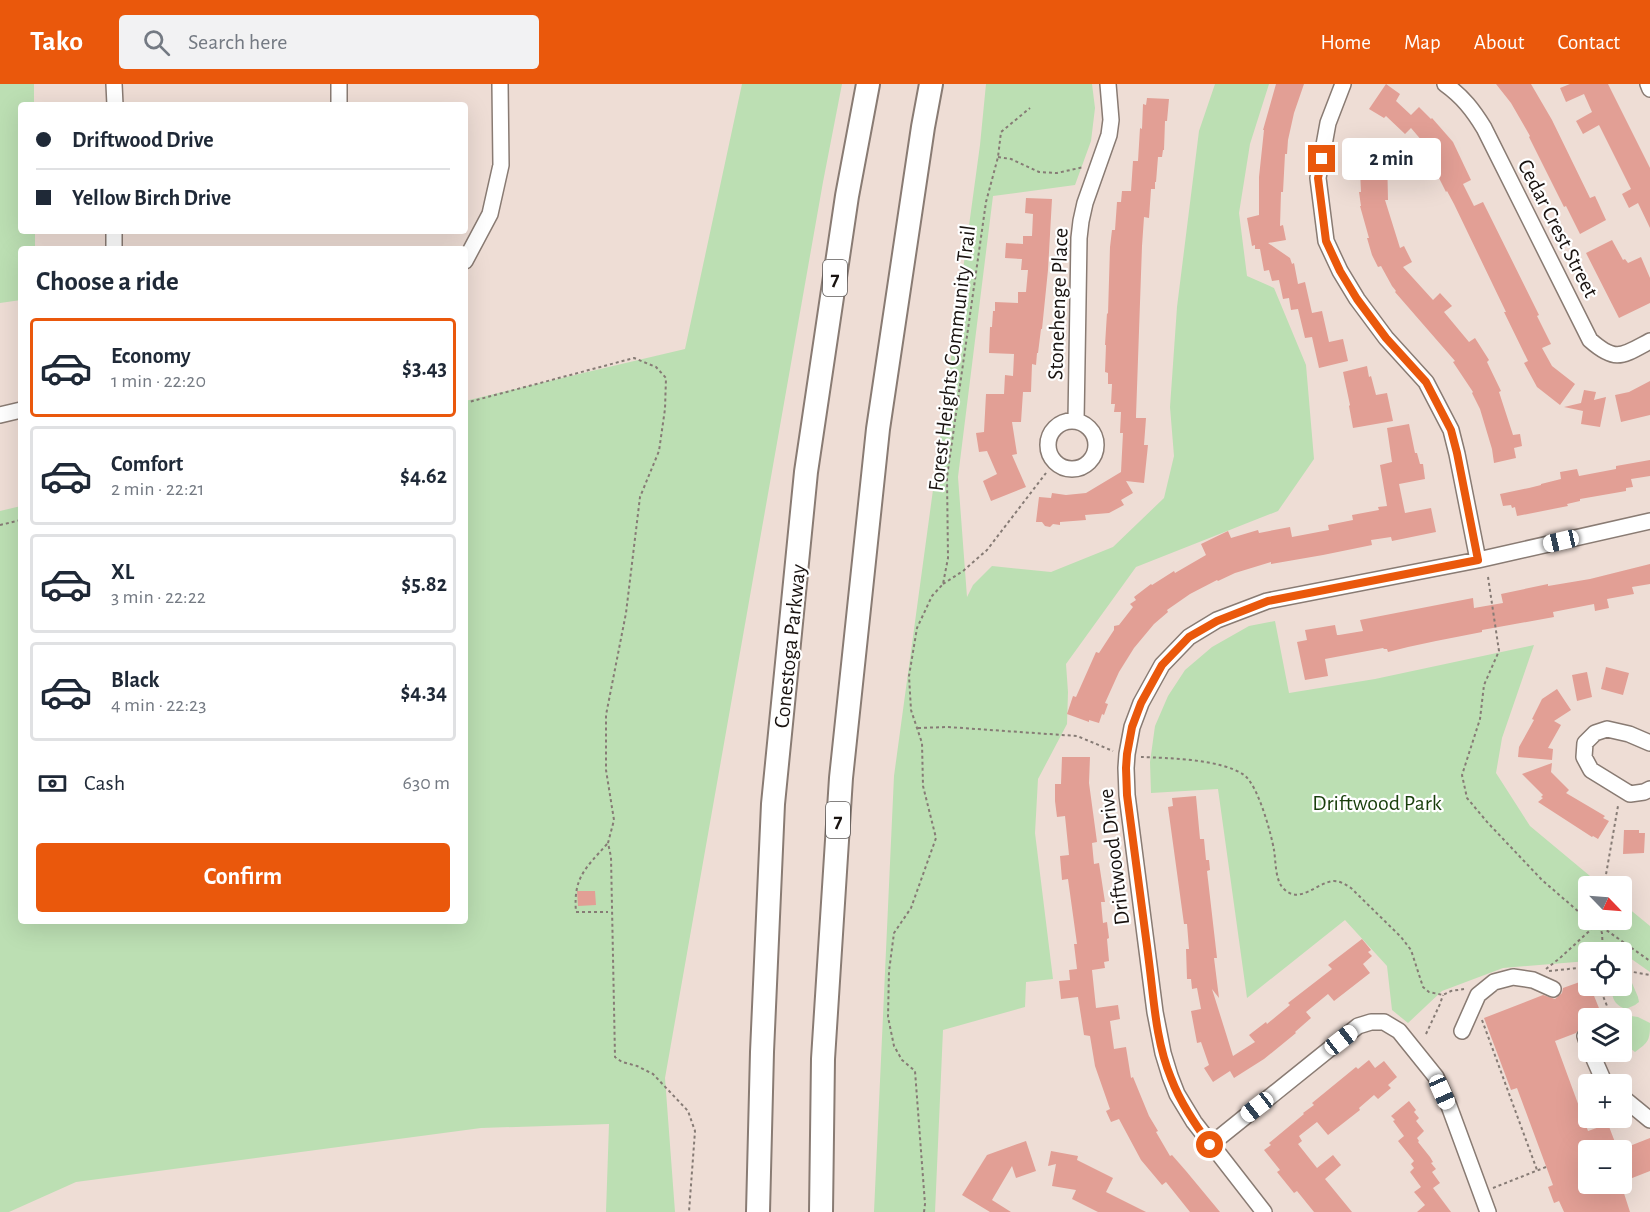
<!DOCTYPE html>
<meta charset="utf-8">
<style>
body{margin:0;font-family:"Alegreya Sans",sans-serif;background:#f2f2f3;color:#1f2937;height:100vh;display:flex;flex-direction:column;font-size:22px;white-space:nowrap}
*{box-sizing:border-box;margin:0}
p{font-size:20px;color:#747a83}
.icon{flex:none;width:33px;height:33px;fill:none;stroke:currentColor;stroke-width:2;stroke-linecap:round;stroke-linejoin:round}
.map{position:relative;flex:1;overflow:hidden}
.side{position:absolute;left:18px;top:162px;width:450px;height:678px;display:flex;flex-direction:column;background:#fff;border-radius:6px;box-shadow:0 6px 24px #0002}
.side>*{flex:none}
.hud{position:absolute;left:18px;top:18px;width:450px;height:132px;border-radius:6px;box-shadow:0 6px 24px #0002;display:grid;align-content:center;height:132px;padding:0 18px;background:#fff}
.needle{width:39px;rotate:115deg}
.tools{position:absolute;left:1578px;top:792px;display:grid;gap:12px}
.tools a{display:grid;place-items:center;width:54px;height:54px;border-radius:6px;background:#fff;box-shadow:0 6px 24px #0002;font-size:30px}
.end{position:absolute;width:27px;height:27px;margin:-14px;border:8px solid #ea580c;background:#fff;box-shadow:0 0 0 3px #fff}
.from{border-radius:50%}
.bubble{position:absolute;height:42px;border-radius:6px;background:#fff;box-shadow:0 6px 24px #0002;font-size:20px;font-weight:700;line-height:42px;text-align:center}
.car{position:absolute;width:18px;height:36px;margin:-18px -9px;border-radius:8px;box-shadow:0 0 4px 2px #0007;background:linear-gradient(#fff 24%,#345 0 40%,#fff 0 76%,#345 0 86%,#fff 0)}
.hud b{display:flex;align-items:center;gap:21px;height:57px;font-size:22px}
.hud b+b{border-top:2px solid #e0e1e3}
.hud i{width:15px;height:15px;background:#1f2937}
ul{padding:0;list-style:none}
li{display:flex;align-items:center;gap:18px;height:99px;margin:0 12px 9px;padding:0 6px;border:3px solid #e0e1e3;border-radius:6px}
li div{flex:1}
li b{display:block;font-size:22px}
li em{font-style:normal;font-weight:700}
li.selected{border-color:#ea580c}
li>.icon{width:54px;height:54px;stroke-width:1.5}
h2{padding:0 18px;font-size:27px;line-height:72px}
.pay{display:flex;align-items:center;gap:15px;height:66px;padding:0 18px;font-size:22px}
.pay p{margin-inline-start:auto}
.primary-button{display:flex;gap:12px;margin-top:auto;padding:12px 18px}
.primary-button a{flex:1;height:69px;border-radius:6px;background:#ea580c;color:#fff;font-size:24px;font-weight:700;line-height:69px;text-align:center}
header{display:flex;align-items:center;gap:36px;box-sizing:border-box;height:84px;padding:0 30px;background:#ea580c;color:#fff}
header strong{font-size:28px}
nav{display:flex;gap:33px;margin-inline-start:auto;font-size:21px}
.search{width:420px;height:54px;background:#f2f2f3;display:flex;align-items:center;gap:15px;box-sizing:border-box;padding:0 21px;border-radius:6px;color:#747a83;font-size:22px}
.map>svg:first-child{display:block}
</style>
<header>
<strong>Tako</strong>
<div class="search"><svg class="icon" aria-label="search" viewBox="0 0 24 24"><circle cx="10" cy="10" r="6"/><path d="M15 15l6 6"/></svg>Search here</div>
<nav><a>Home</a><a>Map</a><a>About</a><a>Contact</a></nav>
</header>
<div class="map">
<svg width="1650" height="1128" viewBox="0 0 1650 1128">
<rect width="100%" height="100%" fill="#eeddd5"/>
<!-- green -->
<path fill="#bcdfb3" d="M0,0H34V21H21V147H35V165H21V216L0,219Z
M742,0H842L823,98L665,994L675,1128H606L609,1040L481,1044L76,1098L9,1128H0V427L21,422V837H465V317L685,265Z
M986,0H1092L1095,24L1091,57L1075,101L993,112L958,393L967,513L973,501L992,482L1051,488L1113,463L1164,414L1174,372L1170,323L1177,223L1199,47L1215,0H1269L1250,60L1239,129L1247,192L1274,204L1306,281L1314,375L1278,427L1136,483L1066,580L1068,608L1067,640L1038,695L1035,749L1053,895L1026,898L1025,923L943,946L935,1128H874L894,692L980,61Z
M1275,537L1289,609L1375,595L1534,561L1502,654L1496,689L1530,742L1602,802H1588V836H1622V819L1650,842V888L1630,874L1622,875V868H1588V877L1503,884L1442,907L1408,939L1392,926L1387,882L1345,836L1247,914L1218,705L1151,709L1150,678L1155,642L1168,612L1185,586L1212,563L1249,542Z
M1622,899H1632L1638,913L1639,918L1635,921L1626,925C1616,922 1609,913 1614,902H1622Z
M1631,932L1638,933L1650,939C1650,956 1649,958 1635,968C1620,957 1621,954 1622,936Z"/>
<!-- building -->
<path fill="#e29f95" d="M1276,0H1304L1294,29L1288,56L1287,70H1285L1283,108H1281L1280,142L1283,141L1286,156L1268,159L1290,174L1292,180L1294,179L1298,200L1305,198L1312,229L1322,227L1329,258L1343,255L1348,277L1319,284L1312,253L1305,254L1298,225L1291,226L1289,214L1283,215L1279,196L1272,197L1269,186L1264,187L1260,165H1255V161L1252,162L1247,134L1259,131V93L1264,46H1263Z
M1386,0L1400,10L1396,17L1411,31L1419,23L1431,35L1432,34L1453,58L1471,96L1463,100L1474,122L1483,118L1539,231L1537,232L1551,260L1542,264L1552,282L1575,300L1560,321L1537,303L1524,279L1528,277L1504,228H1506L1454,120L1447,107L1446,108L1429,74L1434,71L1411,44L1405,50L1386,32L1384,34L1369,25Z
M1496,0H1531L1552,36L1590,114L1595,112L1606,136L1580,150L1566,122L1564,123L1529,53L1530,52L1511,19Z
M1570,0H1608L1650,84V144L1638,119L1629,124L1622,110L1631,105L1599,41L1583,50L1576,37L1592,28L1584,10L1566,18L1560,4Z
M1147,14L1169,15L1167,37H1165L1164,66H1163L1162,73H1158L1156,98H1155V105H1151L1149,134L1144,133L1142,162L1136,332V334H1146L1144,361H1148L1144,399L1126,397L1133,409L1121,416L1124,421L1109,429L1085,431L1086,436L1060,438V441L1053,440L1050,443L1045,442L1042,438H1036L1039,413L1051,414L1052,409L1066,411L1086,409L1121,388L1123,349H1120L1121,328H1114L1115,320H1111L1112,300H1108V289L1105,288L1106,261H1105L1107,229L1108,230L1110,163L1112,146H1115L1117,118H1121L1122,107H1131L1133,77H1138L1140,44L1142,45L1143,20L1146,21Z
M1387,70L1388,116H1385L1400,164L1404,162L1412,178L1403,183L1433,216L1440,209L1452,222L1444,228L1469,258L1475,254L1489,276L1487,278L1501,307L1499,308L1513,351L1520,350L1522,362L1514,364L1516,374L1494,379L1492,365L1480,325L1472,309L1473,308L1453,278L1455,277L1395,208L1396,207L1392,202L1381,182L1378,183L1372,171L1367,154H1369L1360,122H1361L1359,108H1361L1360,87L1369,86L1368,71Z
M1026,114L1052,115L1048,186L1042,245H1041L1038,269H1037L1036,281L1032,280L1031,308H1023L1021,338H1012L1017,370L1012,371L1026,403L991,417L983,397L997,390L987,367L979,368L976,349L984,348L986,310H1004L1005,291L1013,292L1014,270L989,269L990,243H992L993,227H995V218L1018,219V208H1026L1028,186H1021L1022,175L1005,174L1006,159L1023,160V152H1032L1033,130L1025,129Z
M1612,156L1623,176L1625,175L1628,179L1641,173L1650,194V219L1619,234L1586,169Z
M1367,282L1369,293L1371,292L1376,311L1387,309L1393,337L1353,344L1349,322L1350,321L1343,288Z
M1650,297V331L1621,338L1615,311L1629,308Z
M1584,306L1596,308L1594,316L1606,313L1600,343L1581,340L1583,327L1564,323L1581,319Z
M1409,340L1415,369H1417L1420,380H1423L1425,395L1399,400L1405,429L1431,424L1436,448L1392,457L1391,453L1371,456L1372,461L1323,471L1271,480V478L1235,489L1218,497L1217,496L1190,510L1167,526L1168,528L1154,540L1134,564L1119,588L1105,619L1108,620L1104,631L1102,630L1099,639L1089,636V638L1067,630L1073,612L1076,613L1096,568L1099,569L1114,546V542L1119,541L1133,523L1130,520L1136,516L1134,513L1151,500L1152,501L1174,487L1175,489L1206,471L1201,460L1228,447L1231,454L1258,446L1259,449L1290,443L1292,453L1329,446L1328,441L1353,436L1352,431L1379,426L1378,423L1387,422L1380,381L1392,378L1387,344Z
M1650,376V392L1631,395L1633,403L1626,404V407L1580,415V417L1567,420L1568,422L1517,432L1515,423L1512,424L1511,421L1503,422L1500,410L1529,404L1541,401V400L1561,395L1560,388L1577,385L1579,392L1616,385V382Z
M1650,480V500L1632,503L1634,510L1607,515L1609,524L1595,527L1594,520L1553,528L1554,533L1482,546V548L1436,557L1408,563L1388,568L1387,565H1384L1383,564L1325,575L1328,592L1305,596L1297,558L1307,556L1305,546L1335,541L1337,551H1339L1363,547L1360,536L1473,514L1474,524L1503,519L1501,510L1548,500V502L1590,495Z
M1606,583L1629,589L1623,611L1601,605Z
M1587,588L1592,613L1577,617L1572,591Z
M1557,605L1571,626L1554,637L1561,641L1548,664L1553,665L1552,676L1518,673L1519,663L1534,636L1532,635L1542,615Z
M1062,673H1090L1089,699L1097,758L1092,759L1094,780L1099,779L1105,818H1101L1103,839L1107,838L1109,854L1107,855L1109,877L1104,878L1105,884L1092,886L1096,924L1118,921L1120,935L1110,937L1114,965L1126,963L1131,994L1133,993L1149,1032L1158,1047L1156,1048L1170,1072L1172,1071L1186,1087L1220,1128H1190L1166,1098L1162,1101L1141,1076L1119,1035L1111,1038L1106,1027L1110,1025L1095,982L1090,952L1084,951L1078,913L1061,915L1059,897L1070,896L1069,886L1077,885L1074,860H1077L1068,795L1062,796L1060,772L1069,771L1065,732L1057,733L1055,717V700H1061Z
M1552,679L1551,688L1569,706L1566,709L1605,732L1603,734L1609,737L1598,755L1593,752L1592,753L1538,718L1543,714L1541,713L1543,711L1522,690Z
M1196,712L1200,755H1204L1206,776H1209L1210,786L1207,787L1217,874H1214L1219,914L1212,905L1233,972L1255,958L1249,951L1266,938L1267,940L1290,921L1288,919L1332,885L1328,881L1362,855L1371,866L1368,868L1372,872L1363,880L1370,889L1334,917L1328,910L1306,928L1311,934L1295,948L1296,949L1264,975L1234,994L1230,987L1213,998L1204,984L1209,981L1201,958L1197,959L1191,927L1201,925L1197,904L1192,905L1191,895H1187L1186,865H1189L1187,840H1184L1168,723L1173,722L1172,714Z
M1624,746H1639V749H1645L1644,769L1623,770Z
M577,807H595L596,821L578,822Z
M1588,895V902H1590L1603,934H1588V943H1581L1576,949L1555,957L1588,1047L1608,1040L1618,1066H1588V1100H1621L1630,1128H1564L1559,1117L1554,1119L1548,1103L1553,1101L1517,1004L1511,1006L1484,934L1543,911L1555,915L1562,909L1563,904Z
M1369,976L1375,984L1384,977L1397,993L1388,1001L1391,1004L1378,1015L1374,1011L1359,1024L1360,1026L1328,1051L1317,1038L1299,1052L1302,1057L1298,1060L1317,1084L1333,1071L1341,1081L1325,1095L1352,1128H1314L1297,1107L1294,1109L1277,1088L1280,1086L1264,1066L1271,1061L1269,1059L1304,1030L1303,1029L1314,1021L1312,1019L1356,983L1358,985Z
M1409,1017L1416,1026L1414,1028L1419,1034L1416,1037L1424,1047L1417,1054L1419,1057L1418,1058L1430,1073L1433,1078L1431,1079L1436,1085L1432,1088L1440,1099L1433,1104L1451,1128H1417L1425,1121L1414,1108L1421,1103L1410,1088L1414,1084L1411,1080L1414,1077L1398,1057L1404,1052L1393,1037L1395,1036L1391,1032Z
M1650,1054V1087L1622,1098V1065Z
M1026,1057L1036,1087L1016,1094L1012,1082L992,1116L1011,1128H990L962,1111L987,1071Z
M1051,1067L1078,1072L1077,1076L1113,1094L1106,1108L1146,1128H1098L1072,1115L1076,1106L1052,1102L1056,1080L1048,1082Z"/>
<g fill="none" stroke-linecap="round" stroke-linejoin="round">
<defs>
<path id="minor" d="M114,0L115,21
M339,0V21
M1343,0L1328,39L1318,94L1326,157L1340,187L1357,215L1386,254L1426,298L1451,346L1457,370L1478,476
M1445,0C1463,13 1473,26 1484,44L1590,256C1616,279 1622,272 1650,257
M1648,0L1650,5
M114,165V147
M465,177L490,130L501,81L500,0
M0,331L21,326
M1048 361a24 24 0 1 1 48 0a24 24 0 1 1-48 0Z
M1076,337L1079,154L1081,137L1085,119L1109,51L1111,36L1108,0
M1650,659L1629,650L1607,645L1595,649L1585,659L1584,673L1591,686L1630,710L1644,708L1650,705
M1462,947L1478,911L1494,898L1513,893L1533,896L1553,905
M1585,952L1588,961
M1591,968L1605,1000
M1622,1013L1650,1036
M1210,1061L1358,942L1371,938H1384L1399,947L1436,993L1449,1022L1488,1128
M1264,1128L1194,1038L1177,1010L1170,992L1163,969L1155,928L1127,711L1126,684L1127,670L1132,643L1141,619L1162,581L1189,553L1217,536L1267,517L1478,476L1650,437"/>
<path id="highway" d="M758,1128L762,968L773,720L806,388L847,112L868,0
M821,1128L823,975L841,694L878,345L923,43L931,0"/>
</defs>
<!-- minor casing -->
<use href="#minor" stroke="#897b73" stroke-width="18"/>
<!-- highway casing -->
<use href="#highway" stroke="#897b73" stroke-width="26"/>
<!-- path -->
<path stroke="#867b75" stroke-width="2" stroke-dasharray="3 3" stroke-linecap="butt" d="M998,73L1011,75L1039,88L1057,89L1084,83
M465,319L634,274L656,283L666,294L665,325L659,367L640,413L626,529L606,631V686L614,736L608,759L611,773L615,973L622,978L637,982L653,990L688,1027L695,1047L689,1128
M0,441L21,436
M1488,493L1499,567L1484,601L1480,635L1462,691L1467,714L1488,739L1542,796L1579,828L1588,834
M943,500L963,487L987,466L1046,389
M918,644L948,643L1077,652L1113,667
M1141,673C1168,674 1221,675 1244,691C1258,701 1271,749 1274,766C1276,778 1275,797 1284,805C1300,821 1317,798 1334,797C1341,797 1346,801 1351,804L1401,853L1411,866L1423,903L1429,908L1443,911L1451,907L1464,905
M607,760C586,784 573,793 576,828H608
M1604,802L1618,722
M1592,836L1650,877
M1599,836L1598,839L1602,849L1603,868
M1546,885L1560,874L1598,839
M1622,886L1650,891
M1549,887L1588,883
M1599,902L1609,927L1608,934
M1482,936L1537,1086
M1426,950L1440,920L1443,911
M1493,1104L1546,1083
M924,1128L925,1120L915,987L902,976L894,962L888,933L889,887L894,849L911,824L936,754L923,702L922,659L911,626L909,592L917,544L932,512L943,500L948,474L947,393L986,118L998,73L1001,48L1030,24"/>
<!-- minor -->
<use href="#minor" stroke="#fff" stroke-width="15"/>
<!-- highway -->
<use href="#highway" stroke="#fff" stroke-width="22"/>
</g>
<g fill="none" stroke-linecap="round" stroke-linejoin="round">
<!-- route -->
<path stroke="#ea580c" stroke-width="8" d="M1210,1061C1195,1040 1180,1018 1171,994C1156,958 1154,917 1149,878C1142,822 1134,766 1127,711L1126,684L1127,670L1132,643L1141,619L1162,581L1189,553L1217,537L1268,517L1478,476L1457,369L1451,346L1426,298L1386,254L1357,215L1340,187L1326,157L1318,94L1322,75"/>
</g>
<g text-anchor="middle" stroke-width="4.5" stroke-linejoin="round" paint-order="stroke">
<!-- shield labels -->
<g fill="#fff" stroke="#5e5a58" stroke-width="1.5">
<rect x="823" y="176" width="24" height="36" rx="4.5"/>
<rect x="826" y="718" width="24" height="36" rx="4.5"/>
</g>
<g font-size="21" font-weight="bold" fill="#191310">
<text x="835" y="201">7</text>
<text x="838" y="743">7</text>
</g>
<!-- street labels -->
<g font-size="22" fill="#191310" stroke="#fff">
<text transform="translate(1559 144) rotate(63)" y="8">Cedar Crest Street</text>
<text transform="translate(1057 220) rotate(-88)" y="8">Stonehenge Place</text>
<text transform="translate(951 274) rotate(-83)" y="8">Forest Heights Community Trail</text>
<text transform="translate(789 562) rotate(-84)" y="8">Conestoga Parkway</text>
<text transform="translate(1113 773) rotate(-97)" y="8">Driftwood Drive</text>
</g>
<!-- park labels -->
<g font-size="22" fill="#183e0b" stroke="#fff">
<text x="1377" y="726">Driftwood Park</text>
</g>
</g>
</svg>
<div class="tools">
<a><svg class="needle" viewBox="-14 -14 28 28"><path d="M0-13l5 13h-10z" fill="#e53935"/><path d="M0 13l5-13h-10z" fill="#747a83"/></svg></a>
<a><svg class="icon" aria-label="locate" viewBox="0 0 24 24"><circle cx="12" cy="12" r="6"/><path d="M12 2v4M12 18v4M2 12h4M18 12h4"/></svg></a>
<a><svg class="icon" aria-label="layers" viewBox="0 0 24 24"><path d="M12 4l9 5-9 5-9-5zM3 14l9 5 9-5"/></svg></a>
<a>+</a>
<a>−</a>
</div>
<i class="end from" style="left:1210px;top:1061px"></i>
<i class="end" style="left:1322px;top:75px"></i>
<div class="bubble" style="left:1342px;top:54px;width:99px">2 min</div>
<i class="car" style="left:1561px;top:457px;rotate:257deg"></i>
<i class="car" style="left:1341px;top:956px;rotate:52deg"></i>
<i class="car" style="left:1442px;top:1008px;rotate:156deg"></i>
<i class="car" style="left:1257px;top:1023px;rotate:232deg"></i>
<div class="hud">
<b><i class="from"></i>Driftwood Drive</b>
<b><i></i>Yellow Birch Drive</b>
</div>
<section class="side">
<h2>Choose a ride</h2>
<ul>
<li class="selected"><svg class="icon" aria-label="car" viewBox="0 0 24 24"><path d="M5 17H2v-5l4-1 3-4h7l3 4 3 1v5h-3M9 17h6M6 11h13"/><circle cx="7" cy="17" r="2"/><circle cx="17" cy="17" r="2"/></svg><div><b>Economy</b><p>1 min · 22:20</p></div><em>$3.43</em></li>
<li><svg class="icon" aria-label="car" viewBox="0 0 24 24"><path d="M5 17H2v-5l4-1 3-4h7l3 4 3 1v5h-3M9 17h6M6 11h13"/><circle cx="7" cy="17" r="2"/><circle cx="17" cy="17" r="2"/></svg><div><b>Comfort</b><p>2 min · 22:21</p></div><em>$4.62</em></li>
<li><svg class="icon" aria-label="car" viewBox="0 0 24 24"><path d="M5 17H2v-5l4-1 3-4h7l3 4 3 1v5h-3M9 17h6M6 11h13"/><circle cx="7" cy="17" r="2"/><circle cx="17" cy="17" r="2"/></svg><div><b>XL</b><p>3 min · 22:22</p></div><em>$5.82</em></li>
<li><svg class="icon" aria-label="car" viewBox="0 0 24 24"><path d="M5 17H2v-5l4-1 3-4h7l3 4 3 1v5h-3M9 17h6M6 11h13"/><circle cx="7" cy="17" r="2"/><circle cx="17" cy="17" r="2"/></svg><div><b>Black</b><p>4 min · 22:23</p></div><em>$4.34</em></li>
</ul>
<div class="pay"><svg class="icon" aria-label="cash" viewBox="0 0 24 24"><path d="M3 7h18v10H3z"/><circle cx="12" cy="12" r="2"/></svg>Cash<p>630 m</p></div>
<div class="primary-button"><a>Confirm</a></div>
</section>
</div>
